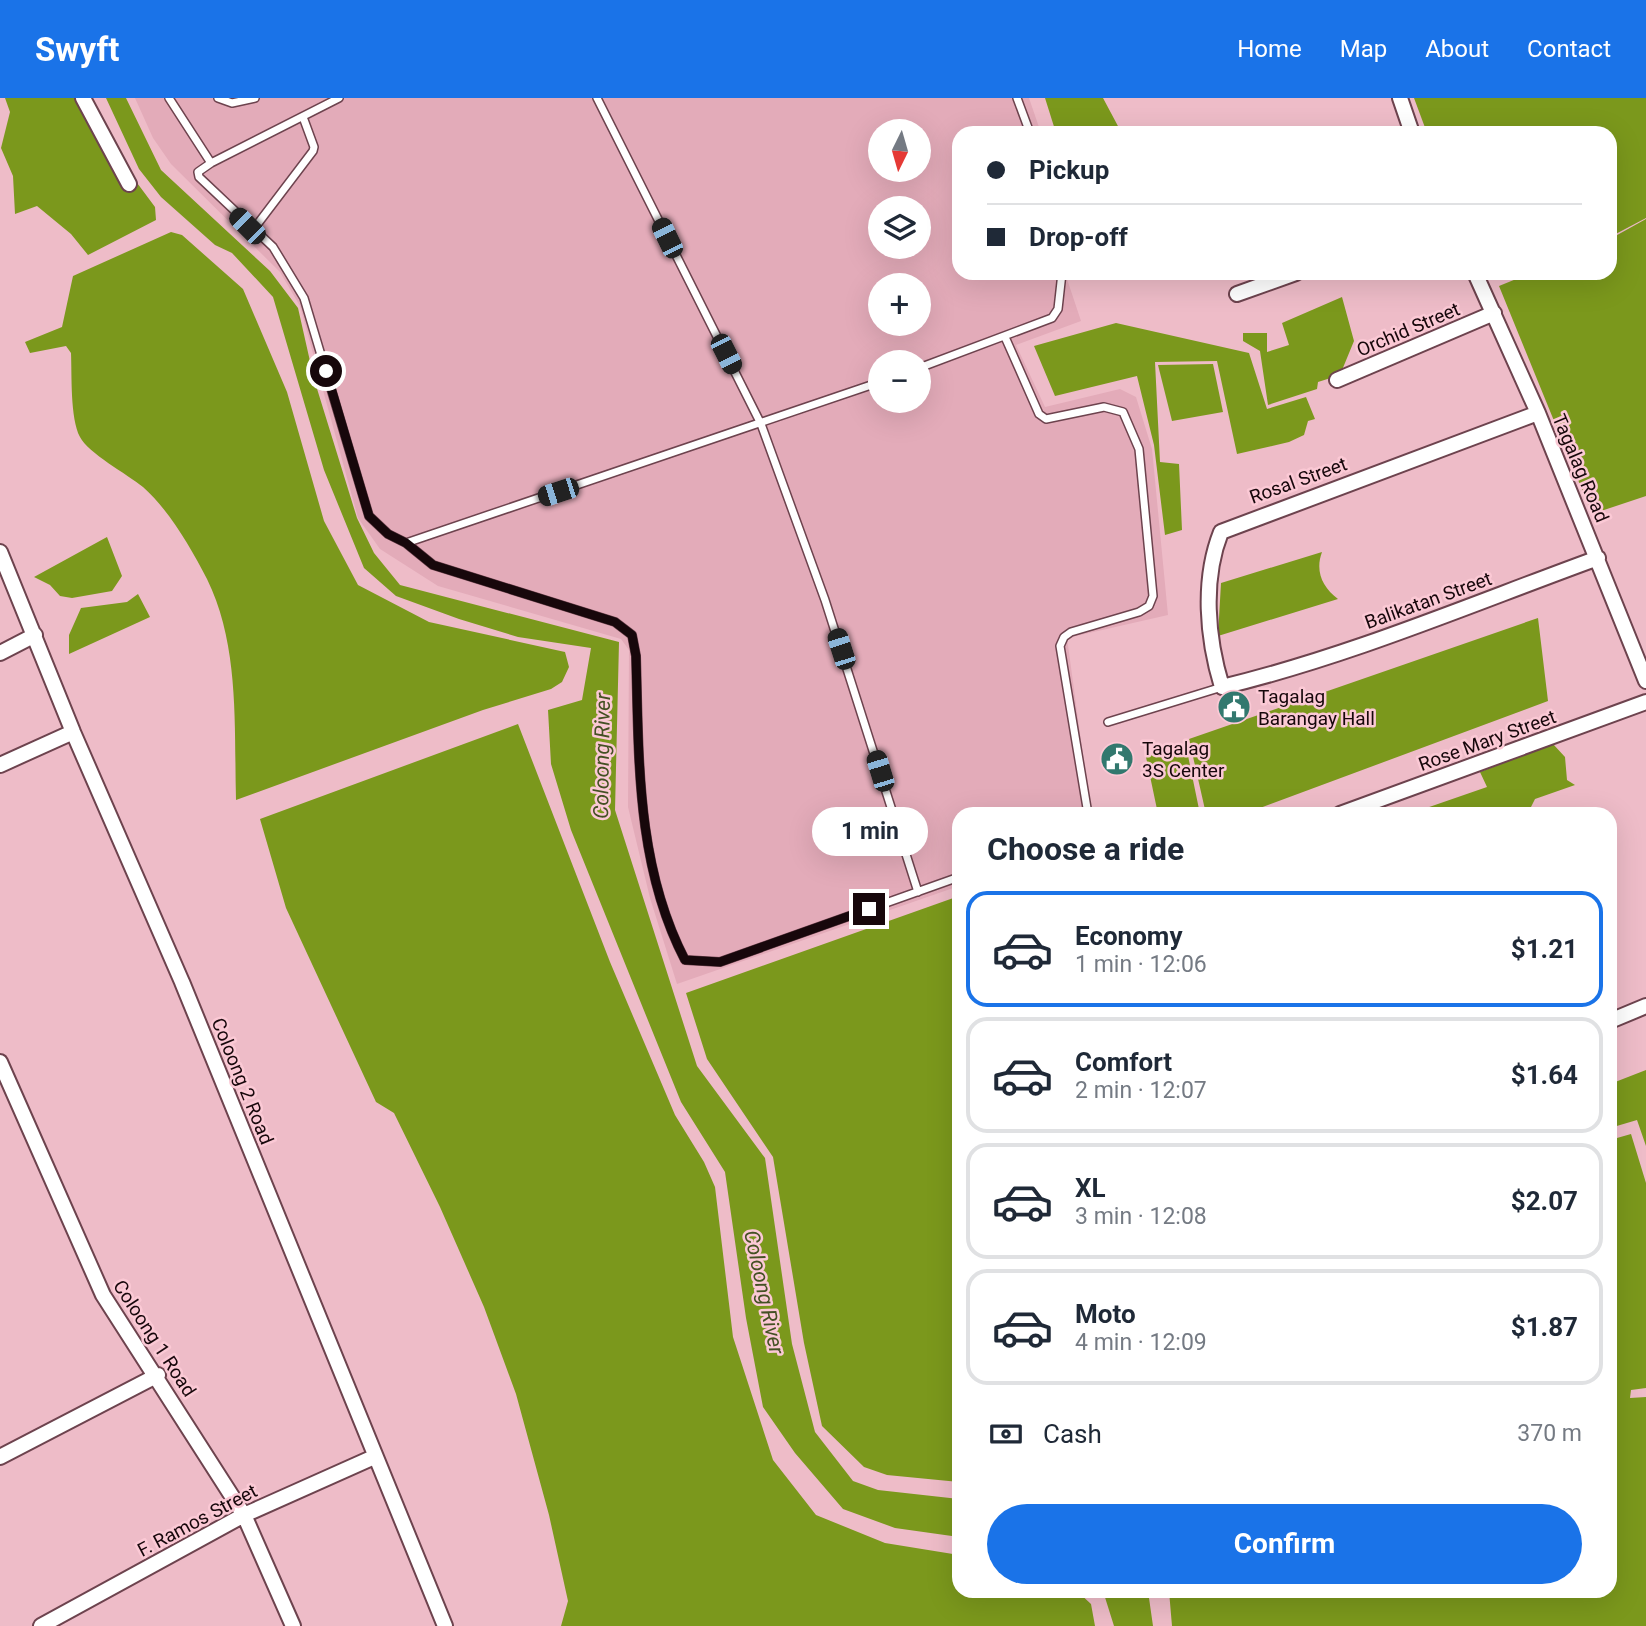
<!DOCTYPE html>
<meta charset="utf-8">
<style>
body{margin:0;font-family:Roboto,sans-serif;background:#f6f6f7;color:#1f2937;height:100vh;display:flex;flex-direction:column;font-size:26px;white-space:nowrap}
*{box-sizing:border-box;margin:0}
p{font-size:23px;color:#747a83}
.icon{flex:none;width:38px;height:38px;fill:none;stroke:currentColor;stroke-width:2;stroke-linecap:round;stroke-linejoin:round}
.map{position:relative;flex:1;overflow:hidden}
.sheet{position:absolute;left:952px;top:709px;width:665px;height:791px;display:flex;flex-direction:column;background:#fff;border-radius:21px;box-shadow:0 7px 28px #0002}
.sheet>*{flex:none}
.hud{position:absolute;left:952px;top:28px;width:665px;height:154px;border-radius:21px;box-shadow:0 7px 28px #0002;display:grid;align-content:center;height:154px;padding:0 35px;background:#fff}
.needle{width:46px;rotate:185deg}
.buttons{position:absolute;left:868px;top:21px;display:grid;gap:14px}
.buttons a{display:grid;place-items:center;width:63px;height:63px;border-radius:50%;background:#fff;box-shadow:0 7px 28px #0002;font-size:35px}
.end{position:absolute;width:32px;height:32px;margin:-16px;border:9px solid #17070b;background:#fff;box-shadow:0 0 0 4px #fff}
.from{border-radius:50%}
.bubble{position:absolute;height:49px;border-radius:24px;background:#fff;box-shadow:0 7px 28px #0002;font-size:23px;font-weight:700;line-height:49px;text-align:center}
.car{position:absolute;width:21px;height:42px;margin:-21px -10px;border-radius:9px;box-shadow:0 0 5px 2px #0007;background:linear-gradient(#222 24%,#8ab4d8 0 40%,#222 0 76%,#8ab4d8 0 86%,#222 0)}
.hud b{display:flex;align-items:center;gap:24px;height:66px;font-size:26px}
.hud b+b{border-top:2px solid #e0e1e3}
.hud i{width:18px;height:18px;background:#1f2937}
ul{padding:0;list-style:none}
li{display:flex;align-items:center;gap:21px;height:116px;margin:0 14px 10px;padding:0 21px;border:4px solid #e0e1e3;border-radius:21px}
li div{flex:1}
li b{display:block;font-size:26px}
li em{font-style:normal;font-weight:700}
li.current{border-color:#1a73e8}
li>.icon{width:63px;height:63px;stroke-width:1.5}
h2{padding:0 35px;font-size:32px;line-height:84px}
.pay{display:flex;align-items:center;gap:18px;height:77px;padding:0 35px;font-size:26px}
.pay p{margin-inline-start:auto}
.cta{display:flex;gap:14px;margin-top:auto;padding:14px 35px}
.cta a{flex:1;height:80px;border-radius:42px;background:#1a73e8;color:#fff;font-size:28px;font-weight:700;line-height:80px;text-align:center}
header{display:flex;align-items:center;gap:42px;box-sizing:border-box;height:98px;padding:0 35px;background:#1a73e8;color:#fff}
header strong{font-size:33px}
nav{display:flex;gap:38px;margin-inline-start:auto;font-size:24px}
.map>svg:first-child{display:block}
</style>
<header>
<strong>Swyft</strong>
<nav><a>Home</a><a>Map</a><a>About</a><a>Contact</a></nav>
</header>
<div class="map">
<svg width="1646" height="1528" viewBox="0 0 1646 1528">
<rect width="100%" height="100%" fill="#eebcc8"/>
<!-- built -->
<path fill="#e3abb9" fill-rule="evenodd" d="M135,0H1029L1041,35H959V175H1065L1081,223L1016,247L1045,309L1120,291L1136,299L1152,351L1168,517L1067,540L1091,716H959V788L677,886L650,800L628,709L629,552L621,541L438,488L380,451L358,420L300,208L280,174L171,66L153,40ZM880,33H919V72H880ZM880,110H919V149H880ZM880,187H919V226H880ZM880,264H919V303H880Z"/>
<!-- water -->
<path fill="#7b981c" d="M5,0H91L120,62L155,109L156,122L88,157L71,136L37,108L15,116L13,78L1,50L10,14Z
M106,0H126L161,72L270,173L298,210L314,281L357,420L374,455L400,487L619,544L615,712L697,968L765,1060L792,1246L815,1334L853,1383L878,1392L959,1401V1439L895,1430L843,1411L795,1355L763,1309L746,1220L725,1074L681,1004L571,732L551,666L548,612L582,602L591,550L518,539L459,521L396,498L364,470L324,372L273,199L232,155L215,147L161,99L139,71Z
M1045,0H1103L1119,30L1106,35H1056Z
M1414,0H1646V120L1610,139V35H1427Z
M1646,121V398L1592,416L1499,188L1531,175H1610V141Z
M171,134L182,137L243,191L287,294L324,423L358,487L429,524L565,554L569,569L562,584L551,591L483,612L236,702C234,629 240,548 207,481C191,450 169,412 143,389C127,376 88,355 80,339C70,320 72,277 71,255L66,248L30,255L25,244L62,229L73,178Z
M1342,199L1354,243L1340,277L1318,284L1317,291L1268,307L1260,253L1243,243V235H1267V254L1289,247L1282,225Z
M1116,225L1249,255L1267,311L1306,299L1315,321L1308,323L1304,337L1289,344L1237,356L1217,263L1155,264L1160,364L1179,366L1182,432L1165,437L1154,347L1137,278L1055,298L1034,248Z
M1213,266L1223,314L1172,323L1158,267Z
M107,439L122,478L112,493L72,500L60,498L50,487L34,479Z
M1322,454C1315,473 1322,489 1338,501L1218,538L1221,485Z
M138,496L150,519L69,556V537L81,510L127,504Z
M1538,520L1548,603L1244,716H1206L1189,641Z
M518,626L610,864L675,1017L704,1064L715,1089L733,1239L773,1362L816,1417L885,1445L959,1457V1493H1077L1091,1506L1095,1528H561L568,1503L549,1417L516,1296L484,1209L440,1109L394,1015L376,1004L286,810L260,721Z
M1553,646L1565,659L1567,682L1575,687L1535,701L1531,709L1532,716H1409L1487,689L1480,674Z
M1186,648L1200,716H1158L1146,659Z
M959,798V1384L887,1377L864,1369L822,1328L804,1245L773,1059L707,961L686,895Z
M1646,972V1048L1637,1022L1610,1030V986Z
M1631,1036L1646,1085V1290L1631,1292L1630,1300L1646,1299V1528H1172L1169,1493H1610V1042Z
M1103,1493H1148L1153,1528H1114Z"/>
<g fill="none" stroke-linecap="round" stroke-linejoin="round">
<defs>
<path id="service" d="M169,0L211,65
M218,0L232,5L255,0
M339,0L211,65L198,74L199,79L273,149L304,200L369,418L388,436L406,445L433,467L615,524L632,537L636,558C639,661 636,768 685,862L720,864L959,779
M597,0L761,326L825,502L918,794
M1017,0L1030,35
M253,132L313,53L314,49L303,19
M1005,239L1039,316L1046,321L1104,309L1123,314L1139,351L1153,498L1149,508L1139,514L1071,534L1064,539L1060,548L1088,716
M919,270L1052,220L1058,211L1062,175
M406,445L880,284
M1108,624L1222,589"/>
<path id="minor" d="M83,0L129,86
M1400,0L1412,35
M1475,175L1538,315L1646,583
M1237,196L1296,175
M1337,282L1494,215
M1538,315L1221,434C1202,482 1207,540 1222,589C1351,558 1474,505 1598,460
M0,454L73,634L182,884L445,1528
M0,555L35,537
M0,667L73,634
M1340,716L1646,604
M1610,923L1646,908
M0,964L103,1197L244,1417L293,1528
M0,1359L158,1277
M41,1528L244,1417L374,1359"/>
</defs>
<!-- service casing -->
<use href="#service" stroke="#6d434e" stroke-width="10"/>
<!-- minor casing -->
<use href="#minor" stroke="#6d434e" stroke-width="18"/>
<!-- service -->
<use href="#service" stroke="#fff" stroke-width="7"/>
<!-- minor -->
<use href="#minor" stroke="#fff" stroke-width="14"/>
</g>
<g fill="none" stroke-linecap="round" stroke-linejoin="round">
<!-- route -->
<path stroke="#17070b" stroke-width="9" d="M326,273L369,418L388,436L406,445L433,467L615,524L632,537L636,558C639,660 636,768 685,862L720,864L869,811"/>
</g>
<!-- icons -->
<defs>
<symbol id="civic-disc" viewBox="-11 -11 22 22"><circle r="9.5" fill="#32786e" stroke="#fbc9d5"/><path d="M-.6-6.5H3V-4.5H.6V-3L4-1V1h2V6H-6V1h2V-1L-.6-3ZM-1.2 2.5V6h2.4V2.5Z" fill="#fff"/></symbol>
</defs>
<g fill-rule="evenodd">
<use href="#civic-disc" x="1215" y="590" width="38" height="38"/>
<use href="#civic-disc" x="1098" y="642" width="38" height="38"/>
</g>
<g text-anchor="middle" stroke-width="5" stroke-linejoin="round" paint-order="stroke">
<!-- street labels -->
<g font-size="19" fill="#17070b" stroke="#fbc9d5">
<text transform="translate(1408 231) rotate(-23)" y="7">Orchid Street</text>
<text transform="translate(1581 370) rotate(67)" y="7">Tagalag Road</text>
<text transform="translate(1298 382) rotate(-20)" y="7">Rosal Street</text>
<text transform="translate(1428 502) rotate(-20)" y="7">Balikatan Street</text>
<text transform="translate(1487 642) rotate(-20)" y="7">Rose Mary Street</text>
<text transform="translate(243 983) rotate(68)" y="7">Coloong 2 Road</text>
<text transform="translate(155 1240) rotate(57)" y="7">Coloong 1 Road</text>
<text transform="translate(197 1422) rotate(-28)" y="7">F. Ramos Street</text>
</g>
<!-- poi labels -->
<g font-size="19" fill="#17070b" stroke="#fbc9d5" text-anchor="start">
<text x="1258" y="605">Tagalag<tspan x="1258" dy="22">Barangay Hall</tspan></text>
<text x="1142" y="657">Tagalag<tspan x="1142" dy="22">3S Center</tspan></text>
</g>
<!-- water labels -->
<g font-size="21" font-style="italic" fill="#445123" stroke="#fbc9d5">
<text transform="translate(602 658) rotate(-89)" y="7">Coloong River</text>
<text transform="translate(764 1194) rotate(78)" y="7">Coloong River</text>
</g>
</g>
</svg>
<div class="buttons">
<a><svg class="needle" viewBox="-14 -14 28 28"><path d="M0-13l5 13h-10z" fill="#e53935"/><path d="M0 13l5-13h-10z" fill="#747a83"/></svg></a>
<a><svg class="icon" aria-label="layers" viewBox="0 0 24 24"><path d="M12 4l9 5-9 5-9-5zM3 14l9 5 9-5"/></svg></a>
<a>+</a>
<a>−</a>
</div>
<i class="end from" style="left:326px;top:273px"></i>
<i class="end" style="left:869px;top:811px"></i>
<div class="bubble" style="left:812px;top:709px;width:116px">1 min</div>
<i class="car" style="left:247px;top:128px;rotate:315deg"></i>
<i class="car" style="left:667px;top:140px;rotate:334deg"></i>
<i class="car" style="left:726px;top:256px;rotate:153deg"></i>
<i class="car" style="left:558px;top:394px;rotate:252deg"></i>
<i class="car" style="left:841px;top:551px;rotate:342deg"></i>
<i class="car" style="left:880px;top:673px;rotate:343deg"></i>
<div class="hud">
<b><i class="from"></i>Pickup</b>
<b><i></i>Drop-off</b>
</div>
<section class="sheet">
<h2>Choose a ride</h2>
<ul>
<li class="current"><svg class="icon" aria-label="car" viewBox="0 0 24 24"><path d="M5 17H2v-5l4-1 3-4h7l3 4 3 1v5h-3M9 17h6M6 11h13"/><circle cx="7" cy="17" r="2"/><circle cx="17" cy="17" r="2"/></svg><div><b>Economy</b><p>1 min · 12:06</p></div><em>$1.21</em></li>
<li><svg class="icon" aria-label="car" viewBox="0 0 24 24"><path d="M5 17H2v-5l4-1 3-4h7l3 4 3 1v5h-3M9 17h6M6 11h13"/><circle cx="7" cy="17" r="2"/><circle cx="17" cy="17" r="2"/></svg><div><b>Comfort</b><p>2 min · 12:07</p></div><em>$1.64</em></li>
<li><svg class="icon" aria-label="car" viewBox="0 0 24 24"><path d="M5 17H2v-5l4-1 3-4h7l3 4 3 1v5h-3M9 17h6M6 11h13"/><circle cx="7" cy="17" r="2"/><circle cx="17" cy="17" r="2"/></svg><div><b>XL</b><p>3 min · 12:08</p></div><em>$2.07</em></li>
<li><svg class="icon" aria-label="car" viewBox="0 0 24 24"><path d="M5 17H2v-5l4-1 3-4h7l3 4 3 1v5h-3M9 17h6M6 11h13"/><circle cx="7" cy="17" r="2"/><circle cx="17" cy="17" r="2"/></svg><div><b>Moto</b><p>4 min · 12:09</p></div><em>$1.87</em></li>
</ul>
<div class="pay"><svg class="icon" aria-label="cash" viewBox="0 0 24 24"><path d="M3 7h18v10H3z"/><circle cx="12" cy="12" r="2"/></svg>Cash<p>370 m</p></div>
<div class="cta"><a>Confirm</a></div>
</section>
</div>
